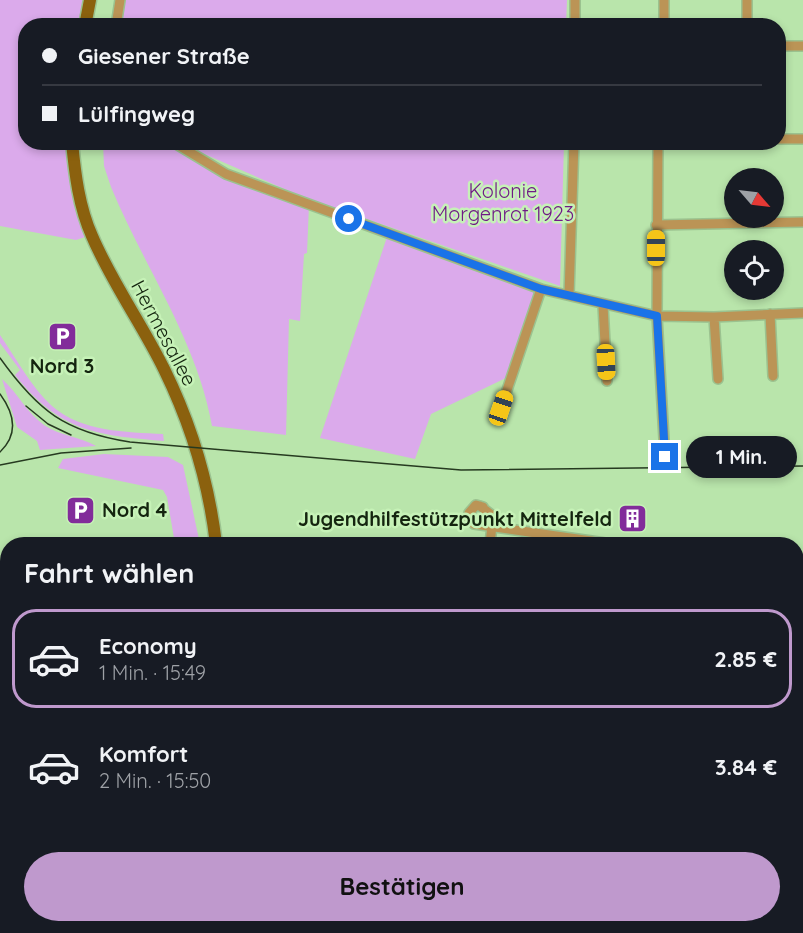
<!DOCTYPE html>
<html lang="de">
<meta charset="utf-8">
<style>
body{margin:0;font-family:Quicksand,sans-serif;background:#242831;color:#f1f3f6;height:100vh;display:flex;flex-direction:column;font-size:22px;white-space:nowrap}
*{box-sizing:border-box;margin:0}
p{font-size:20px;color:#9ea1a6}
.icon{flex:none;width:33px;height:33px;fill:none;stroke:currentColor;stroke-width:2;stroke-linecap:round;stroke-linejoin:round}
.map{position:relative;flex:1;overflow:hidden}
.drawer{position:absolute;left:0px;top:537px;width:804px;height:396px;display:flex;flex-direction:column;background:#171b24;border-radius:24px 24px 0 0;box-shadow:0 3px 9px #0003}
.drawer>*{flex:none}
.guide{position:absolute;left:18px;top:18px;width:768px;height:132px;border-radius:24px;box-shadow:0 3px 9px #0003;display:grid;align-content:center;height:132px;padding:0 24px;background:#171b24}
.needle{width:39px;rotate:118deg}
.tools{position:absolute;left:724px;top:168px;display:grid;gap:12px}
.tools a{display:grid;place-items:center;width:60px;height:60px;border-radius:50%;background:#171b24;box-shadow:0 3px 9px #0003;font-size:30px}
.end{position:absolute;width:27px;height:27px;margin:-14px;border:8px solid #1a73e8;background:#fff;box-shadow:0 0 0 3px #fff}
.from{border-radius:50%}
.bubble{position:absolute;height:42px;border-radius:21px;background:#171b24;box-shadow:0 3px 9px #0003;font-size:20px;font-weight:700;line-height:42px;text-align:center}
.car{position:absolute;width:18px;height:36px;margin:-18px -9px;border-radius:8px;box-shadow:0 0 4px 2px #0007;background:linear-gradient(#f5c518 24%,#345 0 40%,#f5c518 0 76%,#345 0 86%,#f5c518 0)}
.guide b{display:flex;align-items:center;gap:21px;height:57px;font-size:22px}
.guide b+b{border-top:2px solid #363941}
.guide i{width:15px;height:15px;background:#f1f3f6}
ul{padding:0;list-style:none}
li{display:flex;align-items:center;gap:18px;height:99px;margin:0 12px 9px;padding:0 12px;border:3px solid transparent;border-radius:24px}
li div{flex:1}
li b{display:block;font-size:22px}
li em{font-style:normal;font-weight:700}
li.active{border-color:#bf99cd}
li>.icon{width:54px;height:54px;stroke-width:1.5}
h2{padding:0 24px;font-size:27px;line-height:72px}
.button{display:flex;gap:12px;margin-top:auto;padding:12px 24px}
.button a{flex:1;height:69px;border-radius:36px;background:#bf99cd;color:#111;font-size:24px;font-weight:700;line-height:69px;text-align:center}
.map>svg:first-child{display:block}
</style>
<div class="map">
<svg width="803" height="933" viewBox="0 0 803 933">
<rect width="100%" height="100%" fill="#b9e5ab"/>
<!-- green -->
<path fill="#dbaaeb" d="M0,0H90L85,25L26,26V142L72,143L91,235L76,240L0,226Z
M122,0H567L566,25L117,26Z
M103,143H173L226,174L309,205L307,253L304,254L300,321L289,319L286,435L212,426C197,340 144,267 111,187L104,166Z
M179,143H564L560,286L303,197Z
M388,234L541,289L512,375L431,414L415,459L320,438Z
M0,335C16,358 31,387 52,406C81,432 126,432 163,434L164,441C96,435 60,432 15,375L20,370L0,343Z
M2,379C17,392 26,412 44,425C60,436 81,437 96,446L40,450L37,441L17,427Z
M104,454L168,457L183,465L200,544H175L167,497L163,490L58,468L63,459Z"/>
<g fill="none" stroke-linecap="round" stroke-linejoin="round">
<defs>
<path id="minor" d="M747,0V26
M116,26L120,0
M575,26V0
M664,26V0
M778,46H803
M778,139H803
M173,142L226,174L541,289L657,316L714,317L803,313
M658,142L657,316L665,457
M656,225L803,222
M569,295L574,142
M603,305L607,381
M770,314L773,376
M714,317L718,379
M501,408L541,289
M480,506L493,516L490,544
M483,507L476,505L469,513V519L474,524L612,544
M796,569L803,570
M0,573L8,575
M0,584L8,586
M796,726L803,725
M474,926V933
M347,931L430,933
M640,933V926
M788,933V926"/>
<path id="major" d="M85,26L90,0
M72,142C75,174 79,207 92,236C112,283 142,324 164,369C191,424 209,484 216,544
M260,926L261,933"/>
</defs>
<!-- minor casing -->
<use href="#minor" stroke="#9bc28f" stroke-width="12"/>
<!-- major casing -->
<use href="#major" stroke="#9bc28f" stroke-width="15"/>
<!-- minor -->
<use href="#minor" stroke="#bb9456" stroke-width="9"/>
<!-- major -->
<use href="#major" stroke="#8b610e" stroke-width="12"/>
<!-- tram -->
<path stroke="#263a20" stroke-width="1.5" d="M0,358C38,411 65,432 130,442L461,470L803,466
M0,394C14,413 19,434 0,452
M26,406L48,424L71,435
M0,465L61,453L131,448"/>
</g>
<g fill="none" stroke-linecap="round" stroke-linejoin="round">
<!-- route -->
<path stroke="#1a73e8" stroke-width="8" d="M349,219L541,289L657,316L665,457"/>
</g>
<!-- icons -->
<defs>
<symbol id="parking-square" viewBox="-11 -11 22 22"><rect x="-9" y="-9" width="18" height="18" rx="4" fill="#822c9a" stroke="#c6f2b7"/><path d="M-3.5-5.5H1a3.5 3.5 0 0 1 0 7H-1V5.5H-3.5ZM-1-3.4V-.6H.8a1.4 1.4 0 0 0 0-2.8Z" fill="#fff"/></symbol>
<symbol id="building-square" viewBox="-11 -11 22 22"><rect x="-9" y="-9" width="18" height="18" rx="4" fill="#822c9a" stroke="#c6f2b7"/><path d="M-4-6H4V6H1V3H-1V6H-4ZM-2.5-4.3h1.7v1.8h-1.7ZM.8-4.3h1.7v1.8H.8ZM-2.5-1h1.7V.8h-1.7ZM.8-1h1.7V.8H.8Z" fill="#fff"/></symbol>
</defs>
<g fill-rule="evenodd">
<use href="#parking-square" x="46" y="320" width="33" height="33"/>
<use href="#parking-square" x="64" y="494" width="33" height="33"/>
<use href="#building-square" x="616" y="502" width="33" height="33"/>
</g>
<g text-anchor="middle" stroke-width="5" stroke-linejoin="round" paint-order="stroke">
<!-- park labels -->
<g font-size="20" fill="#701a86" stroke="#c6f2b7">
<text x="503" y="198">Kolonie<tspan x="503" dy="23">Morgenrot 1923</tspan></text>
</g>
<!-- street labels -->
<g font-size="20" fill="#14250f" stroke="#c6f2b7">
<text transform="translate(164 333) rotate(62)" y="7">Hermesallee</text>
</g>
<!-- poi labels -->
<g font-size="20" font-weight="bold" fill="#14250f" stroke="#c6f2b7">
<text x="62" y="373">Nord 3</text>
<text x="102" y="517" text-anchor="start">Nord 4</text>
<text x="612" y="526" text-anchor="end">Jugendhilfestützpunkt Mittelfeld</text>
</g>
</g>
</svg>
<div class="tools">
<a><svg class="needle" viewBox="-14 -14 28 28"><path d="M0-13l5 13h-10z" fill="#e53935"/><path d="M0 13l5-13h-10z" fill="#9ea1a6"/></svg></a>
<a><svg class="icon" aria-label="locate" viewBox="0 0 24 24"><circle cx="12" cy="12" r="6"/><path d="M12 2v4M12 18v4M2 12h4M18 12h4"/></svg></a>
</div>
<i class="end from" style="left:349px;top:219px"></i>
<i class="end" style="left:665px;top:457px"></i>
<div class="bubble" style="left:686px;top:436px;width:111px">1 Min.</div>
<i class="car" style="left:656px;top:248px;rotate:0deg"></i>
<i class="car" style="left:606px;top:362px;rotate:177deg"></i>
<i class="car" style="left:501px;top:408px;rotate:19deg"></i>
<div class="guide">
<b><i class="from"></i>Giesener Straße</b>
<b><i></i>Lülfingweg</b>
</div>
<section class="drawer">
<h2>Fahrt wählen</h2>
<ul>
<li class="active"><svg class="icon" aria-label="car" viewBox="0 0 24 24"><path d="M5 17H2v-5l4-1 3-4h7l3 4 3 1v5h-3M9 17h6M6 11h13"/><circle cx="7" cy="17" r="2"/><circle cx="17" cy="17" r="2"/></svg><div><b>Economy</b><p>1 Min. · 15:49</p></div><em>2.85 €</em></li>
<li><svg class="icon" aria-label="car" viewBox="0 0 24 24"><path d="M5 17H2v-5l4-1 3-4h7l3 4 3 1v5h-3M9 17h6M6 11h13"/><circle cx="7" cy="17" r="2"/><circle cx="17" cy="17" r="2"/></svg><div><b>Komfort</b><p>2 Min. · 15:50</p></div><em>3.84 €</em></li>
</ul>
<div class="button"><a>Bestätigen</a></div>
</section>
</div>
